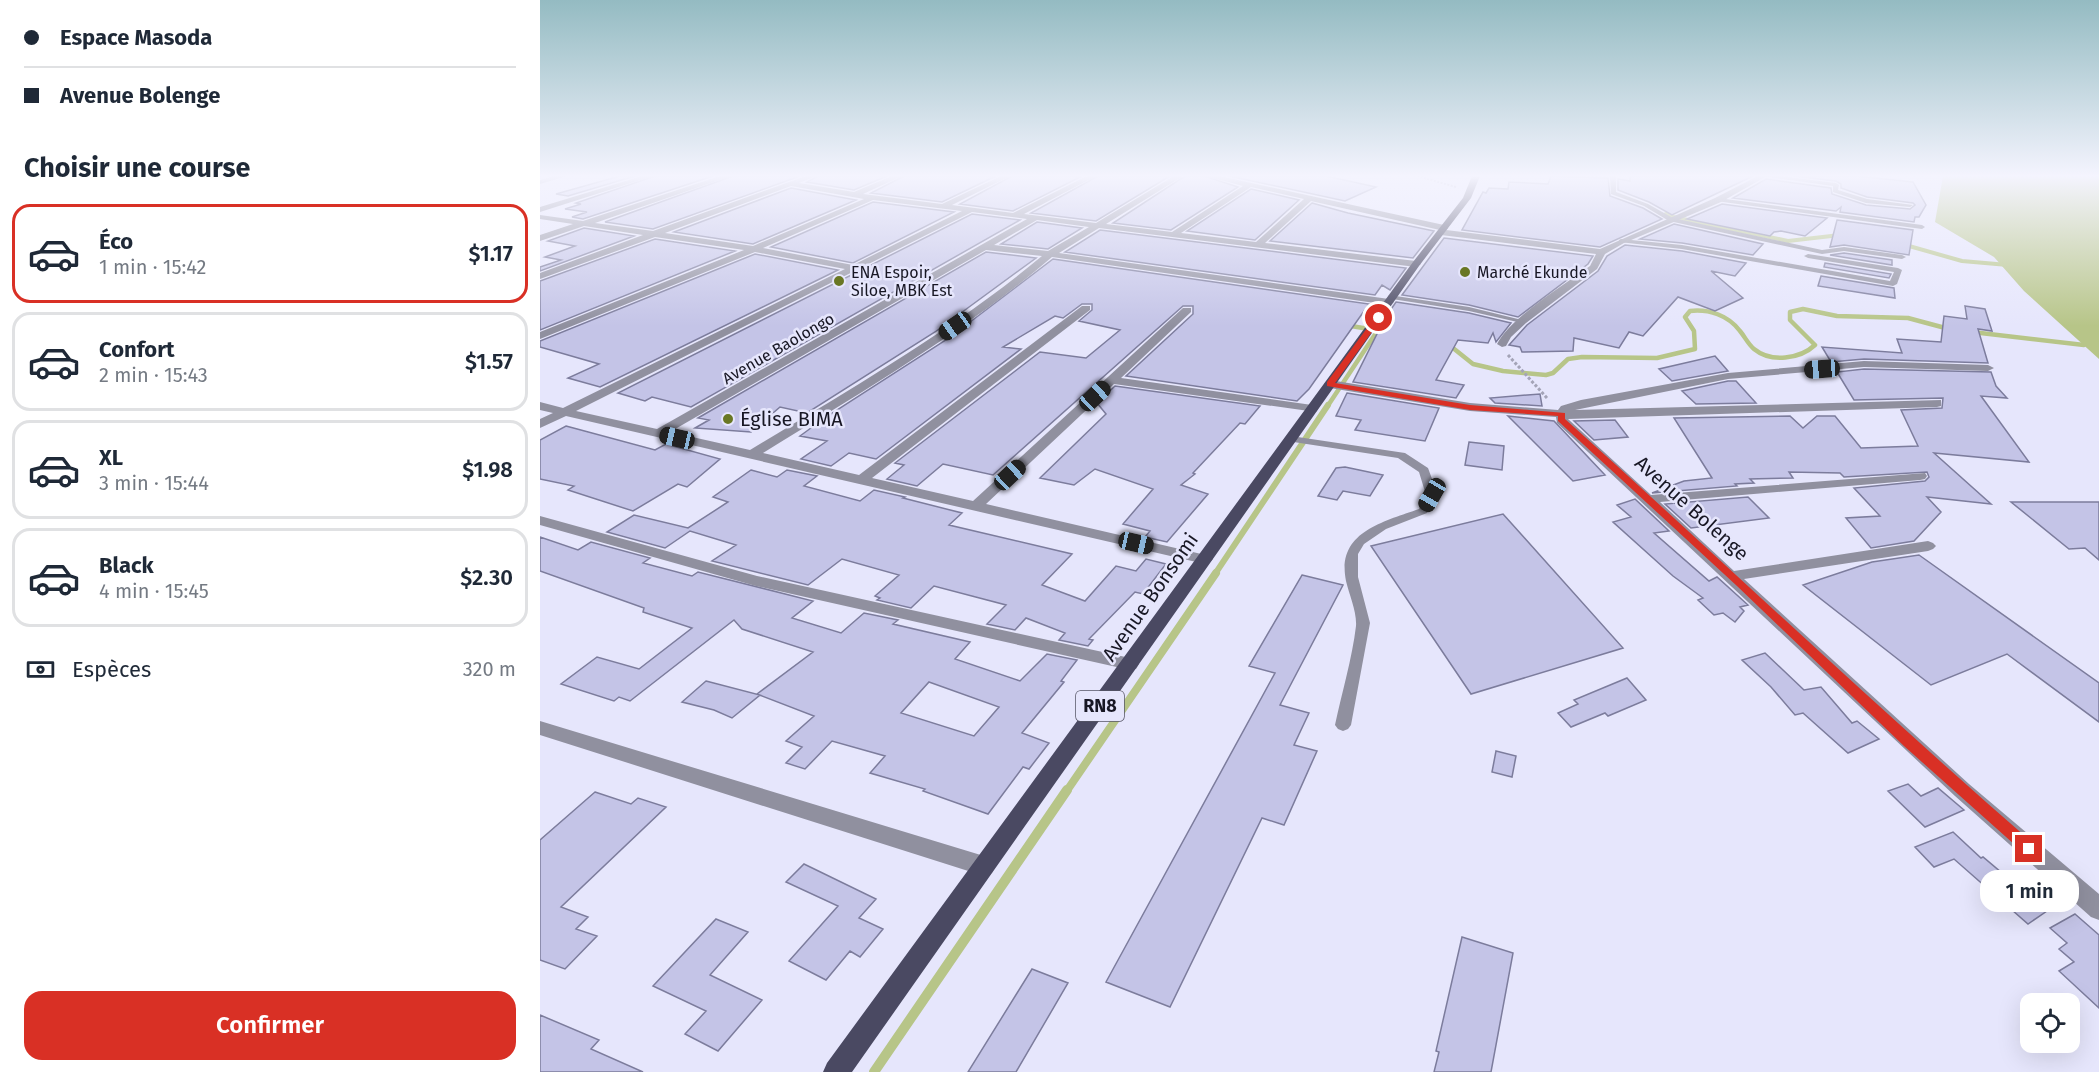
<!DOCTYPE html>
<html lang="fr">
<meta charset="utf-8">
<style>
body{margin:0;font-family:"Fira Sans",sans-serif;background:#f6f6f7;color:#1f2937;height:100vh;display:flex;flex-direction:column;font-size:22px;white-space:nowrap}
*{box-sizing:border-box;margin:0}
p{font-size:20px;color:#747a83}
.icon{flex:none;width:33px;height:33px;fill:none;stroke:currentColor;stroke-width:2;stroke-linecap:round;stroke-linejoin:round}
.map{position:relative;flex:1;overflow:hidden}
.details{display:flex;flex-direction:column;background:#fff;width:540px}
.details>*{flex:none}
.hud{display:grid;align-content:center;height:132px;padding:0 24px;background:#fff}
.buttons{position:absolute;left:1480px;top:993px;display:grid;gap:12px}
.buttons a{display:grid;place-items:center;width:60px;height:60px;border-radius:12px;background:#fff;box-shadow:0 6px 24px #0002;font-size:30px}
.end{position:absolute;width:27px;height:27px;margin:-14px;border:8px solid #d93025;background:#fff;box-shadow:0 0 0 3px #fff}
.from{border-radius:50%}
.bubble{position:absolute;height:42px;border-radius:18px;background:#fff;box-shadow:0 6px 24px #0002;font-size:20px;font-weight:600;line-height:42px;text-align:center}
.car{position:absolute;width:18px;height:36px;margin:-18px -9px;border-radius:8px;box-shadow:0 0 4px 2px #0007;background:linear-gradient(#222 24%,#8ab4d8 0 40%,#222 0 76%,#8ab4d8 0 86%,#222 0)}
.hud b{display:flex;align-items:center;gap:21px;height:57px;font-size:22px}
.hud b+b{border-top:2px solid #e0e1e3}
.hud i{width:15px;height:15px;background:#1f2937}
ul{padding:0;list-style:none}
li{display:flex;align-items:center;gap:18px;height:99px;margin:0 12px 9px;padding:0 12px;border:3px solid #e0e1e3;border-radius:18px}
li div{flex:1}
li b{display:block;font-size:22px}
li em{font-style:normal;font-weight:600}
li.on{border-color:#d93025}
li>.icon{width:54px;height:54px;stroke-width:1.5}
h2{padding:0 24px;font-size:27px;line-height:72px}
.pay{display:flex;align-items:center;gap:15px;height:66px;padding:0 24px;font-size:22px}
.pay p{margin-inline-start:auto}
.button{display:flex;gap:12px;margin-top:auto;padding:12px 24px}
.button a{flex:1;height:69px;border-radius:18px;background:#d93025;color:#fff;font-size:24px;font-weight:600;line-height:69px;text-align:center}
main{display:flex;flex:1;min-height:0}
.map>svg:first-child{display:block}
</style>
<main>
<section class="details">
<div class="hud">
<b><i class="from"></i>Espace Masoda</b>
<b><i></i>Avenue Bolenge</b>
</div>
<h2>Choisir une course</h2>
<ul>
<li class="on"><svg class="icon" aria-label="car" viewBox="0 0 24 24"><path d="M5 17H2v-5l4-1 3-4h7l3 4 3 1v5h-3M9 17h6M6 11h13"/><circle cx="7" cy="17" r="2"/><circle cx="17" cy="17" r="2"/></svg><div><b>Éco</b><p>1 min · 15:42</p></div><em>$1.17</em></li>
<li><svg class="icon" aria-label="car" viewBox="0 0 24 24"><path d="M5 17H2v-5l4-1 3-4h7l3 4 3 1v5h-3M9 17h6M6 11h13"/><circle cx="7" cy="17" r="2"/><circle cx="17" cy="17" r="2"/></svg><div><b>Confort</b><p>2 min · 15:43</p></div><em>$1.57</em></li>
<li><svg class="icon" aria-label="car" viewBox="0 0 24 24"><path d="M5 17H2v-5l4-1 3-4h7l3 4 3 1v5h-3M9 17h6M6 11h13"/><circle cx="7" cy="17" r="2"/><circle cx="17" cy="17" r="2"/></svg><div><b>XL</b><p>3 min · 15:44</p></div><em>$1.98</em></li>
<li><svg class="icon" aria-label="car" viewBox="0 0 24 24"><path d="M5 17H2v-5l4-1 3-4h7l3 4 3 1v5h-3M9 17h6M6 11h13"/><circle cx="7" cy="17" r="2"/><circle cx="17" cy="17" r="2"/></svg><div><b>Black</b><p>4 min · 15:45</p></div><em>$2.30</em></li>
</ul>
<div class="pay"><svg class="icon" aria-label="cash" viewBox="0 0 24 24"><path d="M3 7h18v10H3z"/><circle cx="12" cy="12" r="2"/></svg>Espèces<p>320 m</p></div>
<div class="button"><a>Confirmer</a></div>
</section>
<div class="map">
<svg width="1559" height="1072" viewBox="0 0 1559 1072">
<rect width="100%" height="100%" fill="#e6e6fc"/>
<!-- water -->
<path fill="#b7c588" d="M1403,176H1559V359L1484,291L1454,257L1395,222Z"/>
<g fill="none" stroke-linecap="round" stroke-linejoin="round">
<!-- stream-far4 -->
<path stroke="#b7c588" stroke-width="4" d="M1132,206L1130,212L1124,215L1248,241L1300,235
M1362,244L1422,261L1468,265"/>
<!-- stream-far3 -->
<path stroke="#b7c588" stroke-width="4.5" d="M805,325L847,332
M1432,332L1544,345
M908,344L933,364L963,371L1006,375L1013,373L1028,359L1042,357L1117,358L1155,349L1154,331L1145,317L1150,311C1169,309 1188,315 1200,331C1205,337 1208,344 1214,349C1231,363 1260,359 1275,345L1250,320V312L1263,309L1297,316L1368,318L1409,329
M787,407L838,330"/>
<!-- stream-far2 -->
<path stroke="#b7c588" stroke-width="6" d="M675,574L788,405"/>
<!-- stream-far1 -->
<path stroke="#b7c588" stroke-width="8" d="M526,792L676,573"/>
<!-- stream -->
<path stroke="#b7c588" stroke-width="10" d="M334,1072L527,790"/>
</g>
<!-- building -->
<path fill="#c4c4e7" stroke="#7c7c9c" stroke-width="1.5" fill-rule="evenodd" d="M80,176H95L28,196L16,194Z
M115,176H173L43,219L32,217L47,212L25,209L41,204L36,203Z
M193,176H260L113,229L65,222Z
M278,176H347L314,190L267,182Z
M364,176H456L402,202L331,193Z
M472,176H542L473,211L420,204Z
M558,176H630L556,221L491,213Z
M645,176H664L698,187L631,230L573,223Z
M689,176H786L836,187L805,201Z
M1011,176L1068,178L1070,196L1103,208L1122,219L1060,247L922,230L943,192L946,193L949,188L968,189L969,182L1008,184Z
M1090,176H1213L1132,215L1109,202L1078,190V179L1090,181Z
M1254,176H1316L1373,182L1386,205L1379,217H1375L1374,222L1300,212L1301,207L1296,211L1193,198L1226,179L1291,188L1292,194L1326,205L1370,209L1375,205L1373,203L1327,197L1301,188V184L1296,181Z
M251,188L316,200L213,244L134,232Z
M711,189L759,200L715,240L647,231Z
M333,202L414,212L313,263L231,247Z
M772,203L808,213L894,231L873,258L730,241Z
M1182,204L1287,218L1265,236L1241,231L1234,232L1230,236L1147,219Z
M432,214L480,220L151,407L112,397L105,401L78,393Z
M1297,220L1373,230L1369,255L1304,245L1290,247Z
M497,222L542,228L508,249L461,244Z
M1134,224L1223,244L1213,255L1142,243L1100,239Z
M44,228L94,236L0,271V267L21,260L5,257L35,246L8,241Z
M560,230L866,268L850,290L842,285L835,295L525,252Z
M904,238L1053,256L1048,264L978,317L929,305L862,295Z
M115,239L195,251L0,330V281Z
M1085,245L1142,251L1206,263L1195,276L1171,271L1203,298L1175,311L1138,297L1103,336L1089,332L1079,348L1034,338L1033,351L982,352L980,347L969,345L987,325L1058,271L1067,256Z
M446,252L496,258L395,332L267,413L240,407L211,432L155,428L169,420L158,418Z
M1304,253L1352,260V265L1290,255Z
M215,254L298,270L60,387L28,378L59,364L0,347V341Z
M513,259L829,304L769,389L757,401L586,376L653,314V306H643L453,475L403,464L377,486L347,479L364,465L355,463L500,352L546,358L580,330L539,321L552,310V304H542L523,318L515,316L463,347L481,349L336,459L309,453L291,466L261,459L287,441L260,436L286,417L409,338Z
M1285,263L1351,274L1349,278L1284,267Z
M1281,276L1354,288L1355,298L1278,286Z
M856,302L929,313L971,323L956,342L953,333L948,343L918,340L896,380L924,385L916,398L813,382L845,318Z
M1425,306L1445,309L1452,331L1438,329L1448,363L1324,359L1291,362L1282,347L1362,353L1357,339L1401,342L1404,316L1427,319Z
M1175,356L1188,371L1132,381L1119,369Z
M1324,369L1451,372L1456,386L1467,398L1441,396L1489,462L1394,453L1451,504L1387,497L1401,512L1374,541L1331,548L1306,518L1340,516L1314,488L1385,481L1389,477L1387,472L1304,477L1300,473L1249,472L1253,478L1210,479L1214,483L1195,484L1197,486L1112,493L1144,481L1172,478L1134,418L1250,416L1263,428L1277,416H1295L1321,448L1378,446L1361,410L1402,408L1403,398L1314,400L1297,372Z
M1188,381H1196L1216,403L1156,404L1142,391Z
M575,386L720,406L705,424L700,423L653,473L655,474L641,485L668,494L627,542L605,537L610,531L583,524L613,489L555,469L534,485L500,478L566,414L557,403Z
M807,393L899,408L885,441L815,430L821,420L796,416Z
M1000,394L1002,406L955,403L950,398Z
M968,416L1014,421L1065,475L1033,481Z
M1075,420L1088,437L1054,440L1034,421Z
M26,426L115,450L126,444L180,459L147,487L138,484L93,511L28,490L34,486L0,479V440Z
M929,442L964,446L962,470L925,465Z
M805,467L843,475L830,496L803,491L797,500L778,496L796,468Z
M211,470L237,477L247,470L277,476L264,486L320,501L334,490L365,497L363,498L422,513L409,525L532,554L502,585L545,601L576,566L596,571L606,559L626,564L603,594L595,592L549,639L553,640L548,646L519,640L525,633L486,618L475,630L447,624L466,605L394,586L371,608L337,600L340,598L335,596L359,575L302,559L268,585L172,561L196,545L150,531L125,548L67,532L94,515L148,528L188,502L173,497Z
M1208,497L1229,518L1151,528L1125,504Z
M1095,499L1129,531L1114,533L1169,581L1177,577L1208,605L1200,607L1204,611L1195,622L1183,613L1174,615L1158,600L1163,598L1133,576L1073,522L1091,517L1077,505Z
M1471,502H1559V560L1545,548L1529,549Z
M963,514L1083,648L931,694L831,546Z
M0,537L38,550L51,542L110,558L103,563L152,576L158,572L273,601L252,618L301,633L324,613L358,620L353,624L430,642L415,659L480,681L507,654L537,660L521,681L524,682L482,733L509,743L489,769L483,767L448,814L383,791L385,789L330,773L345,756L292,741L265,769L246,763L262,747L246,741L274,716L217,694L273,652L202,629L194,620L90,701L79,697L74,701L21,684L57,657L99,669L152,628L103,612L104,608L0,571ZM389,682L459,707L434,736L361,713Z
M1379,555L1559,683V722L1467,654L1391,685L1263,585L1332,562Z
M762,575L803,585L740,705L769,713L754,745L777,751L744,825L722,818L630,1007L566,982L735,673L709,666Z
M1225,653L1264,690L1281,687L1312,723L1317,721L1339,739L1308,753L1263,713L1255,715L1231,687L1202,660Z
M1087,678L1106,700L1068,716L1065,713L1031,727L1018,713L1038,704L1034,700Z
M166,681L220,695L192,718L174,710L142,702Z
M956,751L976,756L972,777L952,772Z
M1368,784L1381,796L1398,788L1424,810L1385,827L1348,791Z
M55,792L91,804L98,798L126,807L21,907L48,917L36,929L57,936L25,969L0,960V840Z
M1413,832L1441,858L1443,857L1507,911L1488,924L1414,859L1394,867L1375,847Z
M264,864L336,899L319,918L343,929L320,957L310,951L286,980L249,961L298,906L246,882Z
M1535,914L1559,935V1008L1519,971L1534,962L1519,949L1527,943L1510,928Z
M176,919L208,932L170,975L222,1000L178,1051L145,1034L166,1011L113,986Z
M922,937L973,953L951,1072H894L899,1052L896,1051Z
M492,969L528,983L476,1072H428Z
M0,1015L59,1040L51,1049L103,1072H0Z"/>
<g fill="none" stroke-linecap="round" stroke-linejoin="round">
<!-- path-far1 -->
<path stroke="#a4a4b7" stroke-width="2" stroke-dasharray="2 1.5" stroke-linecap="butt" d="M877,176L916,187"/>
<!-- path -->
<path stroke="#a4a4b7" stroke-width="3" stroke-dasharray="3 2" stroke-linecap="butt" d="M968,355L1007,398"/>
<!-- lane -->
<path fill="#90909f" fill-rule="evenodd" d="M1070,176H1076V192L1108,204L1133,218L1282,250L1304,247L1362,255L1366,257L1362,259L1304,251L1282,254L1129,221L1104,206L1071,194Z
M1222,176H1237L1296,183L1299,185L1298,190L1327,199L1373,205L1370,207L1326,203L1293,192V186Z
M1178,198L1382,225L1385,227L1382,229L1176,201L1175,200Z
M1081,239L1142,245L1350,281L1354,272L1268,258L1264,256L1268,254L1358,268L1362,270L1357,284L1353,286L1142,249L1079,242V240Z
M849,295L929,307L986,321L982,323L929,311L852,299L848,297Z
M751,436L865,453L888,468L898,495L887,513L846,529L824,544L818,554V577L830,623L811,725L808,729L803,731L798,729L795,725C802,692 812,659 816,626C817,612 809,594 806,581C796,532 843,522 879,509L886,495L879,472L858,458L747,441L746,439L747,437Z"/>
<!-- street -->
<path fill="#90909f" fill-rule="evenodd" d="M15,176H27L0,184V180Z
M102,176H113L0,212V207Z
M180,176H191L55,223L113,231L266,176H276L259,183L314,192L352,176H362L323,194L402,204L461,176H470L412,205L473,213L547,176H556L484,214L556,223L634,176H643L566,224L632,232L703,186L666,176H679L904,225L908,228L906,230L1060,249L1175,198L1218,176H1227L1181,202L1084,243L1065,254L1057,269L986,323L971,337L966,346L962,347L957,344C971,317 1024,285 1050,266L1056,254L901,235L897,232L900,230L771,201L725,243L876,261L881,264L876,267L559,228L519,253L849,299L854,302L849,305L512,257C423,333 322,392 223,453L319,475L542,306H550V310L332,478L433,501L643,308H651V312L581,378L772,405L778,409L776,412L574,384L446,504L670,556L673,559L670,562L665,564L26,416L0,428V419L13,413L0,410V402L23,408L305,269L215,252L0,339V332L204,250L115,237L0,279V273L103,235L44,226L0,241V235L33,224L0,219V215L43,221ZM251,186L324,199L213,246L125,233ZM711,187L764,199L716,242L641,233ZM333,200L422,211L313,265L223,248ZM432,212L487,219L117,429L36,411ZM497,220L549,227L508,251L454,245ZM446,250L502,256C412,331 310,389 210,450L130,432Z
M1324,361L1448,365L1454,368L1448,371L1324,367L1188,379L1035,410L1401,400V406L1397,407L1028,419L1111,495L1385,473L1387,476L1385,479L1380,480L1120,502L1194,571L1388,541L1393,543L1396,546L1393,549L1388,551L1204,579L1429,784L1559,894V920L1551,917L1415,796L1017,423L1016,417L930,411L790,388L784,384L790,380L930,403L1018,410L1021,406L1041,400L1188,373Z
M0,516L217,576L590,658L596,659L599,664L596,669L590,670L216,586L0,525Z
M0,721L444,856L452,859L455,866L452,873L444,876L0,735Z"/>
<!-- primary -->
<path fill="#4a4962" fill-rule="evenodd" d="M932,176H940L931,198L879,266L312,1072H283L287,1063L873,262L923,198Z"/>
</g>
<!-- sky -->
<linearGradient id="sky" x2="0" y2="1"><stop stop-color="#94bbc2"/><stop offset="0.54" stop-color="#f4f4fe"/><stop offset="1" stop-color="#f4f4fe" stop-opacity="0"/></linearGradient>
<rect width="1559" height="326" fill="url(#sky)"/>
<!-- route -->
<path fill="#d93025" d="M836,316L842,318L795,383L930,405L1025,413V419C1182,560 1335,706 1494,844L1496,849L1494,853L1489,855L1484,853L1364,746L1197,586L1018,421V416L930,410L787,386V382Z"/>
<!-- markers -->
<g fill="#697724" stroke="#e6e6fc" stroke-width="2">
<circle cx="925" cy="272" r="6"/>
<circle cx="299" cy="281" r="6"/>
<circle cx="188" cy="419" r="6"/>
</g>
<g text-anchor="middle" stroke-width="5" stroke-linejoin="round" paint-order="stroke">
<!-- far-poi labels -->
<g font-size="16" fill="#181724" stroke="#e6e6fc" text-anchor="start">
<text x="311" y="278">ENA Espoir,<tspan x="311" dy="18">Siloe, MBK Est</tspan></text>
<text x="937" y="278">Marché Ekunde</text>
</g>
<!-- far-street labels -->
<g font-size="16" fill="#181724" stroke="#e6e6fc">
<text transform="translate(238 348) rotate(-30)" y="6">Avenue Baolongo</text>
</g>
<!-- shield labels -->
<rect fill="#e6e6fc" stroke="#565565" stroke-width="1.5" x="536" y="691" width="48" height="30" rx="4.5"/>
<g font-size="18" font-weight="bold" fill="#181724">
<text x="560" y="712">RN8</text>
</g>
<!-- poi labels -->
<g font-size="20" fill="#181724" stroke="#e6e6fc" text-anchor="start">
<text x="200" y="426">Église BIMA</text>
</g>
<!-- street labels -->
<g font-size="20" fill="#181724" stroke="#e6e6fc">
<text transform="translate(1152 508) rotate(42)" y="7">Avenue Bolenge</text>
<text transform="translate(610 597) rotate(-55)" y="7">Avenue Bonsomi</text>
</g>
</g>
</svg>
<div class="buttons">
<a><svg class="icon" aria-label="locate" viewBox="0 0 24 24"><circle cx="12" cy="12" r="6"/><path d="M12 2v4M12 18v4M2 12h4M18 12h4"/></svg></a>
</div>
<i class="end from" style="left:839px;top:318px"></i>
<i class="end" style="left:1489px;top:849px"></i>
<div class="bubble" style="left:1440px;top:870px;width:99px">1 min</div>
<i class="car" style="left:415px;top:326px;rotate:235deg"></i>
<i class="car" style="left:1282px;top:369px;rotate:266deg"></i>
<i class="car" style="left:555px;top:396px;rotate:47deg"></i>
<i class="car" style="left:137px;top:438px;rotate:283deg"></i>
<i class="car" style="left:470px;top:475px;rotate:47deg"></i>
<i class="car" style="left:892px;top:495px;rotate:210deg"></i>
<i class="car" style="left:596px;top:543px;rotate:103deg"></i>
</div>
</main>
